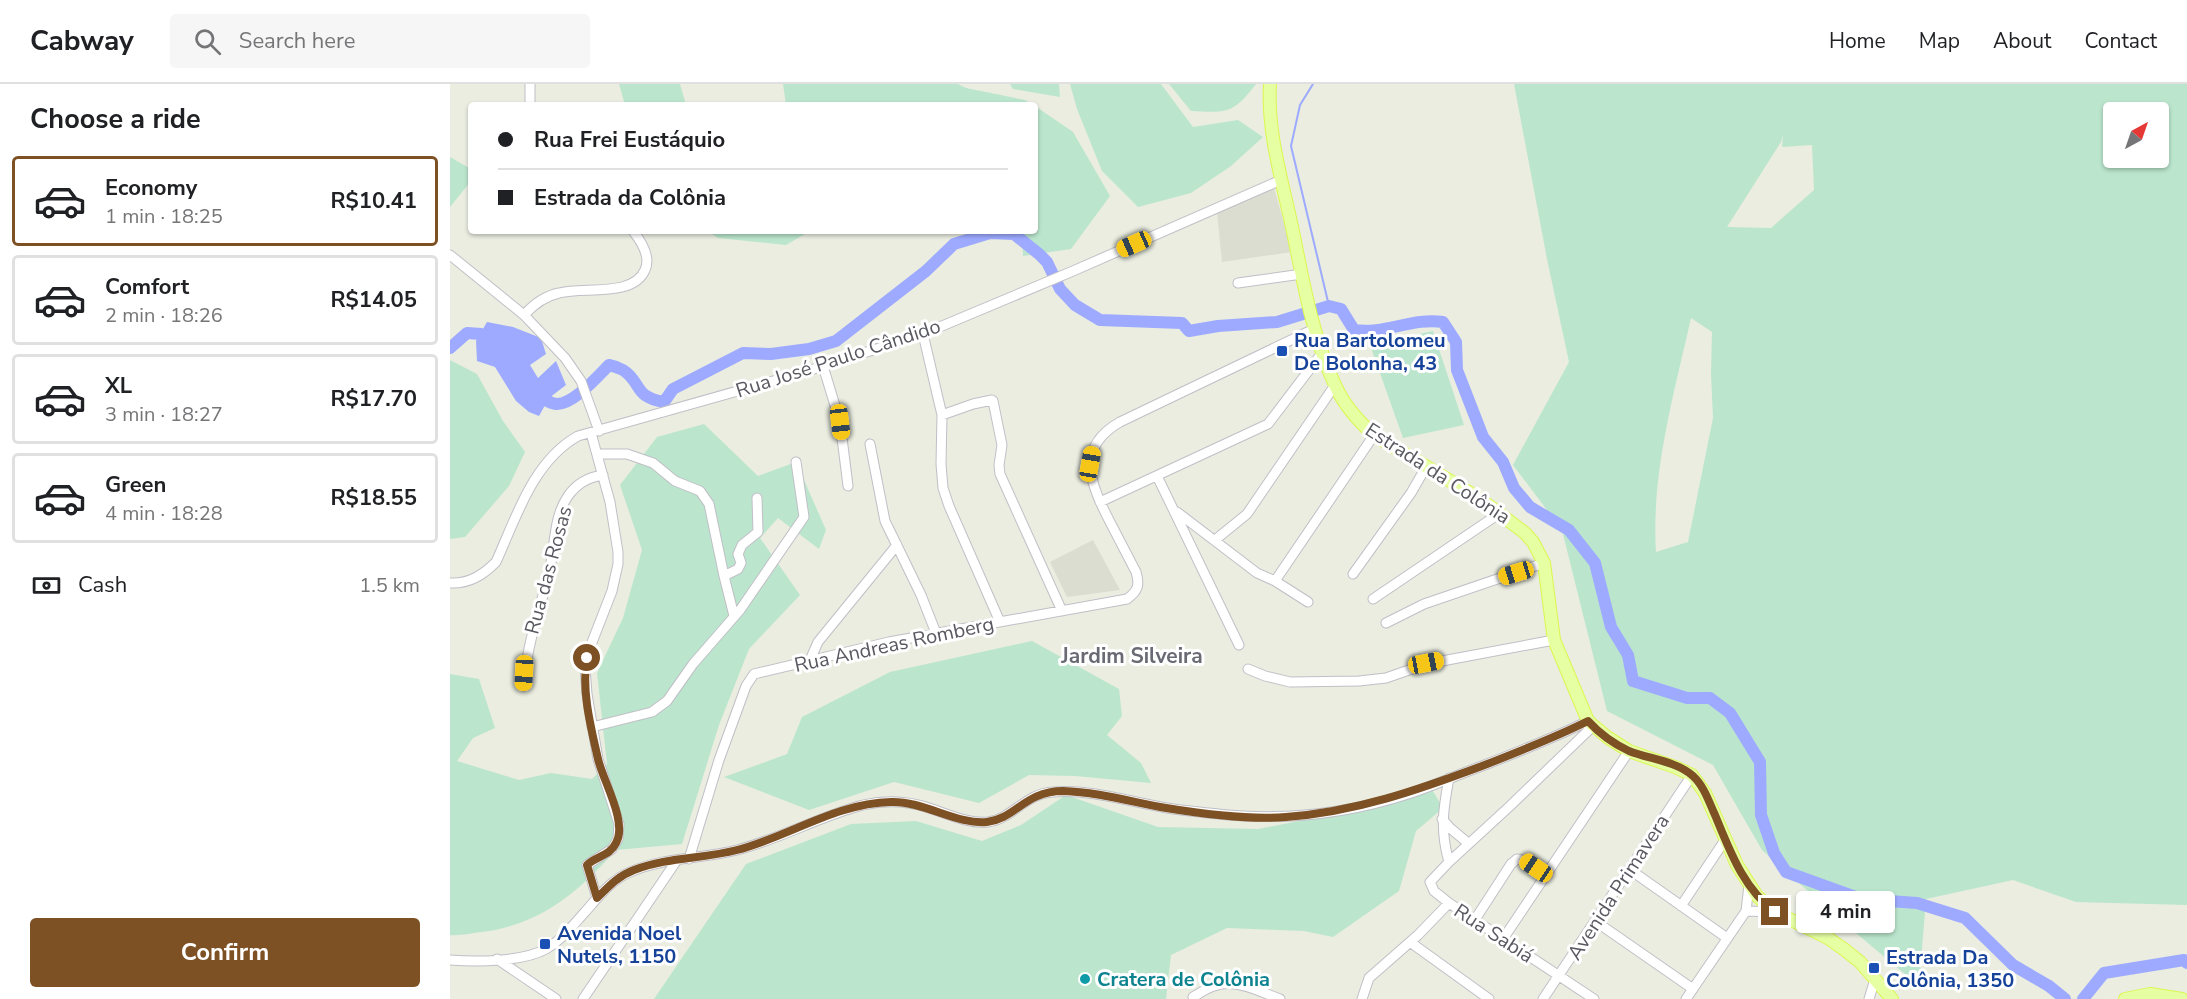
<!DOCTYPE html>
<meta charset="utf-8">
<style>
body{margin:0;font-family:"Nunito Sans",sans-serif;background:#f6f6f6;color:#202124;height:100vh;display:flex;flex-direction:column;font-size:22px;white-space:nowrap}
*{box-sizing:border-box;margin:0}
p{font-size:20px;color:#757577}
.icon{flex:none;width:33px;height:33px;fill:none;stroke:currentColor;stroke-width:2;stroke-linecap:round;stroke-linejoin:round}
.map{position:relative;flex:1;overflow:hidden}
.details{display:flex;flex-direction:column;background:#fff;width:450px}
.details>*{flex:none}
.banner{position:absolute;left:18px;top:18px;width:570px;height:132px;border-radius:6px;box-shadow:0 2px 4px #0004;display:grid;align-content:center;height:132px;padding:0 30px;background:#fff}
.needle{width:39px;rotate:40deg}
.fabs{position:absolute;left:1653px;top:18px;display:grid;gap:12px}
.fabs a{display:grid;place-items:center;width:66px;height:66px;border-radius:6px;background:#fff;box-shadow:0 2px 4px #0004;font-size:30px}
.end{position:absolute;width:27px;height:27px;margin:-14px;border:8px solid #7d5124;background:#fff;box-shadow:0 0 0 3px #fff}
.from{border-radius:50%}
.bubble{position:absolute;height:42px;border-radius:6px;background:#fff;box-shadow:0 2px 4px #0004;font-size:20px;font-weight:700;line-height:42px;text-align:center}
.car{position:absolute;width:18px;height:36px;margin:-18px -9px;border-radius:8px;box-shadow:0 0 4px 2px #0007;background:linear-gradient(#f5c518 24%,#345 0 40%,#f5c518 0 76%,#345 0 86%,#f5c518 0)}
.banner b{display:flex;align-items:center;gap:21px;height:57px;font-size:22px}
.banner b+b{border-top:2px solid #e0e0e0}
.banner i{width:15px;height:15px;background:#202124}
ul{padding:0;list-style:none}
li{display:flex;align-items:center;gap:18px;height:90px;margin:0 12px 9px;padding:0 18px;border:3px solid #e0e0e0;border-radius:6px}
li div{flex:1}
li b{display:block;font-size:22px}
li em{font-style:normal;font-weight:700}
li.active{border-color:#7d5124}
li>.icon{width:54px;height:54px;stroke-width:1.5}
h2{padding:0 30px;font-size:27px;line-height:72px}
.pay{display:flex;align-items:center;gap:15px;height:66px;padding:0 30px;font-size:22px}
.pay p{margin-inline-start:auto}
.button{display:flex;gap:12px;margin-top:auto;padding:12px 30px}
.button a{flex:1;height:69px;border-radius:6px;background:#7d5124;color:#fff;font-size:24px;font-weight:700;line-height:69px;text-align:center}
header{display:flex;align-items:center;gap:36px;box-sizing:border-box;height:84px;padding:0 30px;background:#fff;border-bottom:2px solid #e0e0e0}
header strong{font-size:28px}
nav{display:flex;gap:33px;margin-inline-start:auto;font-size:21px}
.search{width:420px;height:54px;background:#f6f6f6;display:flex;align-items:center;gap:15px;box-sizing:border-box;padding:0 21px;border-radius:6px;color:#757577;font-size:22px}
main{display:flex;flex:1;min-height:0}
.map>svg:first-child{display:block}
</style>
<header>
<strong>Cabway</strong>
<div class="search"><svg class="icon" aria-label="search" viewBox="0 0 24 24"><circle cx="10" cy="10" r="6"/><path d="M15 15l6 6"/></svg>Search here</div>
<nav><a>Home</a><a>Map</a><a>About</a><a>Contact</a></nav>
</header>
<main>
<section class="details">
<h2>Choose a ride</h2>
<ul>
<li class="active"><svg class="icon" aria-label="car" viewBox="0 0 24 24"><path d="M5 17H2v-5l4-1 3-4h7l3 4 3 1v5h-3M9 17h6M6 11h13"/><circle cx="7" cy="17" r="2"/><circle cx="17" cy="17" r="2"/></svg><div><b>Economy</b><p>1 min · 18:25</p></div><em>R$10.41</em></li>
<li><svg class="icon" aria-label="car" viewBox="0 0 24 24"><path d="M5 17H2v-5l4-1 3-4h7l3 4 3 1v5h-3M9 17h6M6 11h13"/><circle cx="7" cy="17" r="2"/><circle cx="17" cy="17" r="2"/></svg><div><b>Comfort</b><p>2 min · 18:26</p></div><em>R$14.05</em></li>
<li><svg class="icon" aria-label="car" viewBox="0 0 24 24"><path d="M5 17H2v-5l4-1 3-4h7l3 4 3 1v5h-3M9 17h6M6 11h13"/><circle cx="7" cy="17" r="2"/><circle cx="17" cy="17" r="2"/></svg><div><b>XL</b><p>3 min · 18:27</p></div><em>R$17.70</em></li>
<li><svg class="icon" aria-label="car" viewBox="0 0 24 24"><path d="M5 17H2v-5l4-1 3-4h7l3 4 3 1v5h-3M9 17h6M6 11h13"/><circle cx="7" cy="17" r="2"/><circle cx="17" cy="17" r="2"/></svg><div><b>Green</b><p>4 min · 18:28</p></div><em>R$18.55</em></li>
</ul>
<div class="pay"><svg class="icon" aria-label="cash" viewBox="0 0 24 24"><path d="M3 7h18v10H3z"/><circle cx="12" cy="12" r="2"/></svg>Cash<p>1.5 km</p></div>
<div class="button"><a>Confirm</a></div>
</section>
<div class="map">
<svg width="1737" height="915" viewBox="0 0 1737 915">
<rect width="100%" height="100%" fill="#eaede0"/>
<!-- education -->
<path fill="#daddcf" d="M824,104L842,168L772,178L767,128Z
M643,456L670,506L617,513L600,478Z"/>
<!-- green -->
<path fill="#bbe6cd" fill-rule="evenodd" d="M169,0H230L236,21H175Z
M333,0H508L516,4L575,16L583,21H336Z
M560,0H609L610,13L563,5Z
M620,0H711L743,43L788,36L813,53L781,82L741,109L688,123L652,87L627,25Z
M719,0H806C783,30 777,29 741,27Z
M1064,0H1737V821L1626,818L1563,796L1476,815L1469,902L1387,833L1312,766L1263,681L1157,627L1112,446L1063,381L1119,278L1097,175ZM1664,28H1708V74H1664ZM1333,51L1332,63L1362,61L1364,106L1321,144L1277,143L1331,58ZM1241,234L1262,248L1261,290L1263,334L1238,458L1206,468C1201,389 1224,310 1241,234Z
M585,22L623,48L660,112L621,165L573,172L572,147H585Z
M0,73L21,85V97L0,123Z
M257,147H360L336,161L268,154Z
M983,247L1014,341L953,354L920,261Z
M0,276L27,290L53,337L75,368L59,402L15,453L0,455Z
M254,340L308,392L346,378L376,446L369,465L328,434L310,454L350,511L299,565L269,641L232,760L166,766C127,809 92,840 32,848C22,849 10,852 0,851V590L29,595L45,644L23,654L7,677L69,696L101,689L142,695L157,680L147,589L173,534L192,466L170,401L207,353Z
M582,557L669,605L672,632L657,651L691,679L701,699L625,692L579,691L529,719L444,698L359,726L274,693L337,670L352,633L440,588Z
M981,704L993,724L966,747L949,807L883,853L854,847L777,844L721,871L716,915H204L296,780L401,740L466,737L532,757L571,741L616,711L708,743L808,745L864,734Z"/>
<!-- water -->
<path fill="#9daaff" d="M37,238L63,243L91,254L96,270L80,281L88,294L106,277L116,301L99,314L89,332L79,328L66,317L45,283L27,277L26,257Z"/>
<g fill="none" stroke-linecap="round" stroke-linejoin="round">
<!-- stream -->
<path stroke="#9daaff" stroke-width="2" d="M863,0L850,21L841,62L879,222"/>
<!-- river -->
<path stroke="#9daaff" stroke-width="12" d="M0,264L17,249L31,250L46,256
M85,308C91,313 98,319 106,320C123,321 148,292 159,281C164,282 169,284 173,286C192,298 183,313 214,318L223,305L293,269L321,270L359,265L386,257L476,187L504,160L540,149L564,150L589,170L597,178L610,205L625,221L650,236L732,239L739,247L768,242L827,238L879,222L891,225L904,246C934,251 963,233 993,238L1006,258L1007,286L1033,353L1053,378L1064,404L1080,423L1119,446L1145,479L1161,543L1178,571L1183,597L1237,614H1260L1280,629L1310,678L1311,731L1324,769L1336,788L1411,815L1467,819L1515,834L1563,881L1599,902L1615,915
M1633,915L1654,889L1734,876L1737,879"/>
<defs>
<path id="minor" d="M80,21V0
M0,171L74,231L115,274L131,297L149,347
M788,199L852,190
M74,231C83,221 95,212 109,209C133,202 183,214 195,186C201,173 191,157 183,147
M473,250L492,331L491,380L493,404L499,422L550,538
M373,282L390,338L398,402
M492,331L523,320L542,316L543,317L552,361L549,381L550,390L612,527
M141,349L160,418L168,468V480L162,507L139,566L135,584L137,610L148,675L169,740L168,755L162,765L137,781L147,814
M420,360L435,437L471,511L486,549
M148,370H177L203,379L225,397L250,407L259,420L274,492L288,485L291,479L288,470L292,461L308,448L307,414
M707,392L789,561
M650,418L818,340L872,269
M727,428L807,489L825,497L858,518
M765,456L797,430L885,301
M903,490L961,409L976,383
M274,492L284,532
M825,497L924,351
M0,499C19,500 33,491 46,478C66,434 83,377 128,352L348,290L473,250L623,187L831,96
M923,515L1050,429
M936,539L974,520L1094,479
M360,576L368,558L447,461
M798,585L815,592L840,598L909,597L936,594L976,580L1104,556
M74,602C76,560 91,524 100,484C105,460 104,432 118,412C127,399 139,393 153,391
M1143,642L1060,722L999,778L980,798L984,807L999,819L1144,915
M142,643L202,628L217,617L243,580L290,526L354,433L346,378
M992,735L1000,744L1018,759
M239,775L269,676L296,602L304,590L439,558L677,515C688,507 690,501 686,488C677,471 669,455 660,438C641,401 624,364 670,338L864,245
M999,778C990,746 993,726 999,694
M1179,785L1277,854
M1231,822L1275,756
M1296,827L1325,828
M1296,827L1299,801
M1024,837L1061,780L1067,775L1076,777L1097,791
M1145,837L1243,905
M1053,855L1179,667
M960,858L1039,915
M47,875L106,915
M0,876C27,878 72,878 96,865C112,856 123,841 135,828C149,812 161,796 180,788C214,773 252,775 287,766C330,755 370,732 413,721C435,716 458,717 479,724C498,730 518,740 538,738C562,735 576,709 603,708C642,705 680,718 717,724C737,727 758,729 778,731C838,736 900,729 958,710C983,702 1007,691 1032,682C1068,668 1104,654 1138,637
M743,913C750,909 757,904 764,902C786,894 811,908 830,915
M133,915L227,776
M912,915L919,894L968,851L999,819
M1093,915L1242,691
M1236,915L1296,827
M1419,915L1425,895"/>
<path id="major" d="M820,0C817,48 832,96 842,143C853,196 862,252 885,301C894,321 908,337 924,351L1030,415L1075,449L1083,458L1094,479L1104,556L1138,637L1157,653L1179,667L1225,683L1242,691L1255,709L1287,781L1307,812L1325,828L1378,854L1395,866L1410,878L1442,915
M1675,915L1700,910L1732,915"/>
</defs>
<!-- minor casing -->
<use href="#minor" stroke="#c0bfc7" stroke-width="11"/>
<!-- major casing -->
<use href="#major" stroke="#dcf64f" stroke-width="14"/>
<!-- minor -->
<use href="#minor" stroke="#fff" stroke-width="9"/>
<!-- major -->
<use href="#major" stroke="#e6ffa2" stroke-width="12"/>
</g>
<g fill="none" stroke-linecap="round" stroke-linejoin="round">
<!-- route -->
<path stroke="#7d5124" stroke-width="8" d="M137,574C131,606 141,644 148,675C153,697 178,738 166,759C160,772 146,772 137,781L147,814C159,802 168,792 184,786C217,773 253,775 287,766C338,753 386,719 441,718C474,717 507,741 537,738C565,735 575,707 613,707C648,708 682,718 716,724C753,730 799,736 836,733C905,728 968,706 1032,682C1068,668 1104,654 1138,637C1149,649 1164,660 1179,667C1199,675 1226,677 1243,692C1254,702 1259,718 1265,731C1280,767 1293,804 1325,828"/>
</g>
<!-- markers -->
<g fill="#1a4fb4" stroke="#fff" stroke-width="2">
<rect x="826" y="261" width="12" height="12" rx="3"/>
<rect x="89" y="854" width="12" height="12" rx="3"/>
<rect x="1418" y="878" width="12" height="12" rx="3"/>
</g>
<circle fill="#0f9aa8" stroke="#fff" stroke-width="2" cx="635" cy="895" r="6"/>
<g text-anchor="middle" stroke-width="6" stroke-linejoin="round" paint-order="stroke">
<!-- transit labels -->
<g font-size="20" font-weight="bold" fill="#164399" stroke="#fff" text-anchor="start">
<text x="844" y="263">Rua Bartolomeu<tspan x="844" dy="23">De Bolonha, 43</tspan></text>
<text x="107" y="856">Avenida Noel<tspan x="107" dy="23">Nutels, 1150</tspan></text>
<text x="1436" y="880">Estrada Da<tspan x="1436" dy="23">Colônia, 1350</tspan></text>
</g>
<!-- street labels -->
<g font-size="20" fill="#595962" stroke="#fff">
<text transform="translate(388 274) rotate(-18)" y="7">Rua José Paulo Cândido</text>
<text transform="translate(988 389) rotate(33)" y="7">Estrada da Colônia</text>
<text transform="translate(98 486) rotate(-75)" y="7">Rua das Rosas</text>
<text transform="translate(444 560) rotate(-12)" y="7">Rua Andreas Romberg</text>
<text transform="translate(1168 803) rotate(-57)" y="7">Avenida Primavera</text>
<text transform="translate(1044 849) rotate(33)" y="7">Rua Sabiá</text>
</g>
<!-- culture labels -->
<g font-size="20" font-weight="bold" fill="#0d838f" stroke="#fff" text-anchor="start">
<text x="647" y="902">Cratera de Colônia</text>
</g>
<!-- neighbourhood labels -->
<g font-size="21" font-weight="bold" fill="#6a6a74" stroke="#fff">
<text x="682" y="579">Jardim Silveira</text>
</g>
</g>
</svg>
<div class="fabs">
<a><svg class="needle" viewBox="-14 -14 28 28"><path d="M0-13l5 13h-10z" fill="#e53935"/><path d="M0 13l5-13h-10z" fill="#757577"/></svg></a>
</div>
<i class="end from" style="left:137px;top:574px"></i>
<i class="end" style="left:1325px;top:828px"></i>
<div class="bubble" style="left:1346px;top:807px;width:99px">4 min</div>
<i class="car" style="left:684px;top:160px;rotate:246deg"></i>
<i class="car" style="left:390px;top:338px;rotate:173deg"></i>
<i class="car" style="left:640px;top:380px;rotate:10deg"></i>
<i class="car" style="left:1066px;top:489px;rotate:253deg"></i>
<i class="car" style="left:976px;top:579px;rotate:79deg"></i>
<i class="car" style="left:74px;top:589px;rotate:183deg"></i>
<i class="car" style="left:1086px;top:784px;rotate:304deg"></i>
<div class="banner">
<b><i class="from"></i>Rua Frei Eustáquio</b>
<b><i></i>Estrada da Colônia</b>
</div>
</div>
</main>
